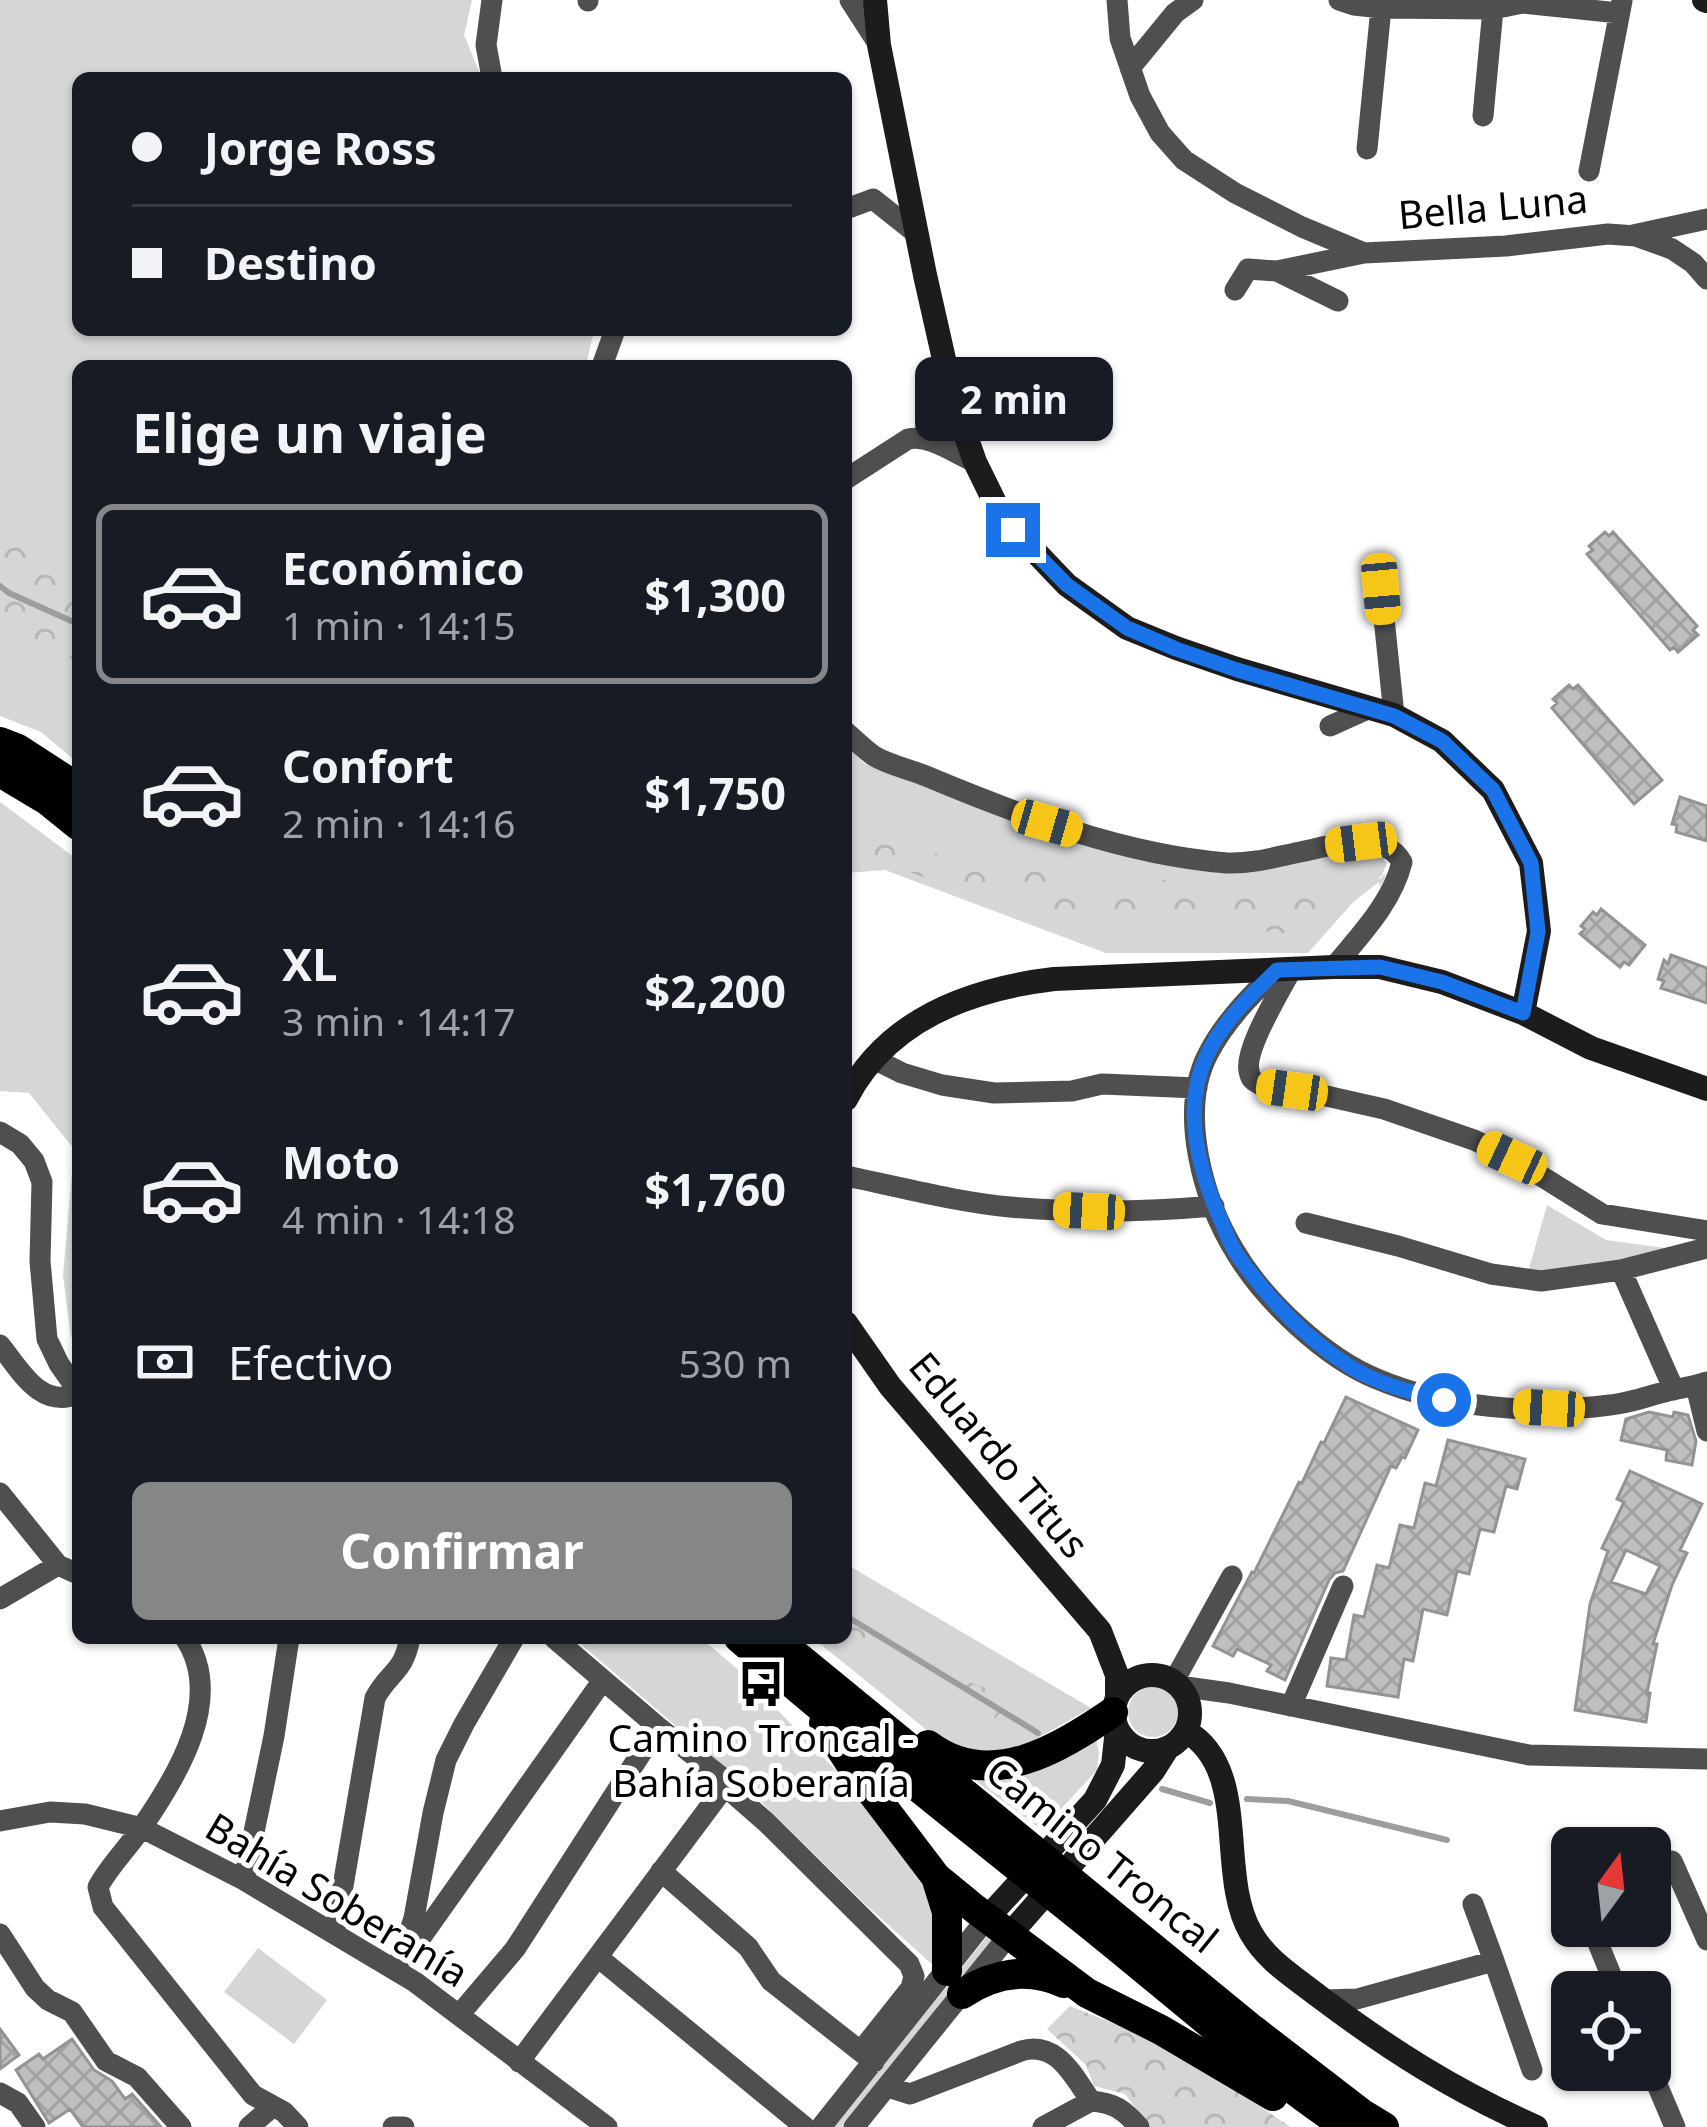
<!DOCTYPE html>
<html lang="es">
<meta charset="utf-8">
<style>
body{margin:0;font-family:"Noto Sans",sans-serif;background:#242831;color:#f1f3f6;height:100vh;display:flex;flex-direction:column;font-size:45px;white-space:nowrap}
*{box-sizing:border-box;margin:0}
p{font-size:39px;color:#9ea1a6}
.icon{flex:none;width:66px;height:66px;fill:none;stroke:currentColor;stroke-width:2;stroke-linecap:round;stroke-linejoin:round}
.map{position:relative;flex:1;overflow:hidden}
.side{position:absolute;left:72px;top:360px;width:780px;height:1284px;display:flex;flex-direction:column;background:#171b24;border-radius:18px;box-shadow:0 3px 9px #0004}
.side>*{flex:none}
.guide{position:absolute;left:72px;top:72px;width:780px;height:264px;border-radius:18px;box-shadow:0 3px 9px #0004;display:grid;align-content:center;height:264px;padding:0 60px;background:#171b24}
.needle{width:78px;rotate:15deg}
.buttons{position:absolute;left:1551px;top:1827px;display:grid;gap:24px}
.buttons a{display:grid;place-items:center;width:120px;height:120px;border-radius:18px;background:#171b24;box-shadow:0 3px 9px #0004;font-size:60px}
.end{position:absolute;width:54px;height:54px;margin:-27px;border:15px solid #1a73e8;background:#fff;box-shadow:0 0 0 6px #fff}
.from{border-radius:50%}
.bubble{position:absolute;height:84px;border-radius:18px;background:#171b24;box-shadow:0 3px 9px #0004;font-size:39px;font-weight:700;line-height:84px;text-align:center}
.car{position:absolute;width:36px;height:72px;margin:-36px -18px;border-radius:15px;box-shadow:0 0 9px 3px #0007;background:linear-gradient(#f5c518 24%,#345 0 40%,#f5c518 0 76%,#345 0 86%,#f5c518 0)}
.guide b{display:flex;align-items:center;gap:42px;height:114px;font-size:45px}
.guide b+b{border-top:3px solid #363941}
.guide i{width:30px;height:30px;background:#f1f3f6}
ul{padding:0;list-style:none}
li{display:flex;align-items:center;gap:36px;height:180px;margin:0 24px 18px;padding:0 36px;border:6px solid transparent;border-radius:18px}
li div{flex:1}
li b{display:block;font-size:45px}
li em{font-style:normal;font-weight:700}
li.active{border-color:#858687}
li>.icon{width:108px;height:108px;stroke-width:1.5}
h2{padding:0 60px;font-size:54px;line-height:144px}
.pay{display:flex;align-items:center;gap:30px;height:132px;padding:0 60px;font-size:45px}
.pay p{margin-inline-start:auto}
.primary-button{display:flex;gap:24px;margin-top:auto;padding:24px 60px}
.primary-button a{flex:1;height:138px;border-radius:18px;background:#858687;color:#fff;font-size:48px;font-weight:700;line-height:138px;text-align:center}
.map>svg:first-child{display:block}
</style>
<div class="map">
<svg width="1707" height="2127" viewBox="0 0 1707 2127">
<defs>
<pattern id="park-crowns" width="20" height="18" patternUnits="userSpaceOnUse" patternTransform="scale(3)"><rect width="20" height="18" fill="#d6d6d6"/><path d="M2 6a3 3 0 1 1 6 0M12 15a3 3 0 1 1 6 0" fill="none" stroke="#b6b6b6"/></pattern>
<pattern id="building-cross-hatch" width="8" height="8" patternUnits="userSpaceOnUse" patternTransform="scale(3)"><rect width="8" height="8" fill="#bfbfbf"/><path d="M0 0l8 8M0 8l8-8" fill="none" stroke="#a2a2a2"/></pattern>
</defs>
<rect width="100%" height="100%" fill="#fff"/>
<!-- grass -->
<path fill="#d6d6d6" d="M0,0H472L464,35L482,78H78V330H594L586,366H78V763L41,732L0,716Z
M846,746L865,764L1048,831L1237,867L1337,850L1379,853L1387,863L1382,875L1362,892L1308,953H1106L885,870L846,873Z
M0,802L78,860V1340L71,1337L63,1276L74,1149L29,1093L0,1091Z
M1547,1205L1606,1240L1702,1253L1526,1279Z
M846,1564L1091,1708L1022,1747L979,1754L944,1744L813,1638H846Z
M574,1638H701L742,1673L841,1776L936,1901L933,1965L865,1904L743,1784Z
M1128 1712a25 25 0 1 1 50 0a25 25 0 1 1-50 0Z
M1095,1734L1099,1753L1097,1770L1042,1830L964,1772Z
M989,1934L994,1938L841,2127H833Z
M258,1948L327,2000L294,2044L224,1992Z"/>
<!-- park -->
<path fill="url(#park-crowns)" d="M0,513L36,543L78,564V662L20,635L0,622Z
M846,837L926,852L1037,867L1103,891L1125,894L1171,877L1275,897L1381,878L1385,873C1385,879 1384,883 1379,886V882L1340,912L1281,934L1201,918L1173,921L1145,919L1123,925L1079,926L1019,884L1004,893L993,894L948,887L897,867L862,871L846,869Z
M846,1587L870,1611L949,1675L988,1689L1011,1701L991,1723L916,1671L846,1628Z
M1070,2006C1121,2027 1176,2046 1222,2078C1245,2094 1266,2112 1291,2127H1149L1125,2094L1094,2086L1086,2065L1047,2029Z"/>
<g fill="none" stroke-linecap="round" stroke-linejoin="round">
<!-- stream -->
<path stroke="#9d9d9d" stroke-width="6" d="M0,586L9,593L78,624
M846,1616L1038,1733
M1162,1789L1210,1803
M1247,1799L1288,1801L1447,1840"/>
</g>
<!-- building -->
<path fill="url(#building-cross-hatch)" stroke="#939393" stroke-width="3" fill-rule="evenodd" d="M1605,532L1609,536L1613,532L1697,626L1693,630L1698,635L1678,652L1674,647L1670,650L1587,554L1593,550L1589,546Z
M1569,685L1573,689L1578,685L1662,780L1634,804L1552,708L1557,703L1553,699Z
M1680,797L1707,806V841L1676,832L1677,825L1672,824Z
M1601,909L1645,945L1629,965L1624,962L1620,967L1580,934L1585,929L1581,926L1593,912L1597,915Z
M1671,955L1707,968V1003L1661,988L1664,981L1658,979L1664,960L1668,964Z
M1346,1397L1418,1430L1405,1458L1402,1457L1396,1468L1391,1466L1343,1571L1335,1573L1329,1580L1285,1680L1267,1671L1271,1665L1237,1649L1233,1656L1213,1646L1252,1572L1254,1573L1299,1482L1302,1483L1321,1442L1324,1443Z
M1649,1412L1673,1417L1674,1412L1688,1415L1696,1441L1692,1465L1666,1460L1667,1450L1621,1440L1626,1419Z
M1448,1440L1525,1459L1517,1489L1506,1486L1494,1532L1480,1529L1469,1574L1457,1571L1447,1615L1423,1609L1413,1661L1404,1659L1398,1697L1327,1686L1331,1658L1346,1660L1354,1615L1364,1617L1377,1565L1389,1568L1400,1525L1414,1528L1425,1483L1436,1486Z
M1630,1471L1702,1504L1680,1550L1687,1553L1672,1585L1653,1644H1657L1647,1693H1650L1646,1722L1575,1710L1590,1604L1608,1551L1602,1548L1624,1502L1617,1499ZM1626,1550L1660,1566L1646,1594L1611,1582Z
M0,2029L19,2055L0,2069Z
M72,2039L94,2070L112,2081L125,2099L132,2094L161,2127H83L70,2109L49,2123L16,2070L39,2054L43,2059Z"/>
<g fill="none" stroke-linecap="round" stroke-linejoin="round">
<!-- street -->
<path stroke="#4f4f4f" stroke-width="21" d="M588,0V1
M850,0L879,45
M1117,0L1120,38L1140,96L1160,133L1184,160L1235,193L1302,227L1364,253L1506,246L1608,234L1636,236L1672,249L1693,263L1707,279
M1339,0L1354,5L1381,8L1493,9L1523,3L1619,13
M1130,68L1175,13L1193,0
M492,78L486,45L492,0
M1483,116L1493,9
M1367,149L1381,8
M1589,171L1622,1
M846,209L873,199L917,234
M1633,235L1707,219
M1277,271L1338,301
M1235,290L1248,269L1277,271L1364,253
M602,366L615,330
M846,479L908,439C929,434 954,453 975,462
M1381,589L1394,715
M1330,726L1370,708
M846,732C855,740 864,749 874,756C889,765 909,769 926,776C1019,815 1125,855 1227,863C1252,864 1276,857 1300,852C1331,846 1383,828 1402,862C1392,903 1360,935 1334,967
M1277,970C1251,995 1225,1021 1208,1054C1178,1112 1203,1200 1236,1253C1265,1301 1325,1358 1377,1379C1445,1408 1537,1415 1610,1405C1630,1403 1651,1395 1672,1390C1684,1388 1695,1386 1707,1382
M1291,970C1280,992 1244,1049 1249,1071C1251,1081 1253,1080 1261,1085L1322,1095L1384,1109L1474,1140L1512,1158L1602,1214L1707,1231
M874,1059L902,1073L942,1085L994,1093L1072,1091L1102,1084L1197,1088
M0,1132L20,1144L34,1161L42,1182L40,1261L47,1339L59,1364L78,1391
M846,1176C900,1187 956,1202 1010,1207C1078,1213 1146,1212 1214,1206
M1306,1223L1398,1246L1491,1274L1541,1281L1621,1270L1707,1248
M1621,1270L1674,1390
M0,1345C21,1371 40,1409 78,1394
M1696,1386L1707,1431
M0,1493L58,1565L78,1574
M0,1599L58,1565
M185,1638C225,1698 178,1775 142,1827C128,1848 110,1865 98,1887L103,1907L253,2095L284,2112L298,2127
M554,1638L658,1727L720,1776L734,1794L766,1822L909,1964L914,1976L911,1988L861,2051
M1174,1681L1232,1576
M1179,1686L1229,1693L1529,1755L1707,1759
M1291,1706L1343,1586
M0,1821L50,1812L85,1814L142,1828L244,1880L415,1982L607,2127
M1672,1861L1707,1940
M661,1871L748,1947L771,1981L874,2062
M244,1880L274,1736L289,1638
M1473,1904L1494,1961
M1591,1926L1618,1992
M335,1933L375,1698C390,1670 403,1674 410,1638
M0,1934L35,1988L48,2000L72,2012L106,2061L137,2077L181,2127
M412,1950L603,1680
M599,1958L805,2127
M397,1971L414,1918L433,1813L446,1760L464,1724L514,1638
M1324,2000L1357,1999L1494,1961L1532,2070
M459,2015L515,1949L658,1727
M519,2062L726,1785
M1650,2068L1675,2127
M888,2087L910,2094L1021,2051C1057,2040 1073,2076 1091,2101C1115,2103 1124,2110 1139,2127
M0,2093L18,2103L35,2127
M249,2127L272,2107
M393,2127H404
M821,2127L988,1917
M854,2127L1010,1934
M1043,2127L1091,2101"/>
<!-- secondary -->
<path stroke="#1c1c1c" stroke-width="24" d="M875,0L879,45L925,275L953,399L975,462L1002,517L1067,585L1127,628L1176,648L1237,669L1394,715L1442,741L1493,790L1531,863L1539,931L1523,1013
M1704,0L1707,1
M846,1099C887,1019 970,989 1054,979L1334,967H1380L1442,982L1523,1013L1591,1048L1707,1089
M846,1323L890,1386L1100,1631L1117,1675V1697
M1114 1713a38 38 0 1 1 76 0a38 38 0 1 1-76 0Z
M1186,1731C1252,1770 1216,1873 1251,1933C1267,1961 1293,1976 1317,1995C1390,2050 1453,2090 1536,2127
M988,1917L1095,1800L1113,1765L1117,1729
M1010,1934L1153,1771L1167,1749"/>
<!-- primary -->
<path stroke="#000" stroke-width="30" d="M0,742L18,749L78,788
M0,772L47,800L78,825
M739,1638C850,1734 965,1825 1080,1917C1168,1987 1252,2063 1346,2127
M775,1638L1252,2029L1361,2113L1384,2127
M824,1723L854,1769L936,1877L975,1909L1087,1993L1161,2030L1273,2096
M928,1745C990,1792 1058,1749 1113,1712
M936,1877L947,1912V1971
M962,1994C993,1973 1028,1967 1064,1983"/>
</g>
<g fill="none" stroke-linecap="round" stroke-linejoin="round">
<!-- route -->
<path stroke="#1a73e8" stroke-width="15" d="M1013,530L1067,585L1127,628L1176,649L1237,670L1394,716L1442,741L1493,790L1531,863L1538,932L1523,1013L1442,982L1380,967L1277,970C1251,995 1223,1021 1207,1055C1181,1110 1199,1171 1222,1223C1227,1235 1231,1247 1238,1256C1268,1299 1306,1338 1349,1366C1377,1384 1413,1393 1444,1400"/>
</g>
<!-- icons -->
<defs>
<symbol id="bus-bare" viewBox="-9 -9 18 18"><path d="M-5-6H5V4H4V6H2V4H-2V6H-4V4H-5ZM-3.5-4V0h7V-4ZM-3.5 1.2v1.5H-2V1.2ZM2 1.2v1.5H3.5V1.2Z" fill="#000" stroke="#fff" stroke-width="2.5" paint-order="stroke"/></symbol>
</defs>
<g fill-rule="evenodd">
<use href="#bus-bare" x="728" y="1651" width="66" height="66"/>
</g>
<g text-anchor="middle" stroke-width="10" stroke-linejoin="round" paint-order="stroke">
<!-- street labels -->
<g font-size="39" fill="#000" stroke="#fff">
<text transform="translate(1493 207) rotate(-5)" y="14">Bella Luna</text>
<text transform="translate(999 1455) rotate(50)" y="14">Eduardo Titus</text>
<text transform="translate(1102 1855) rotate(39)" y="14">Camino Troncal</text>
<text transform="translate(337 1900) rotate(31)" y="14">Bahía Soberanía</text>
</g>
<!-- poi labels -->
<g font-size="39" fill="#000" stroke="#fff">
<text x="761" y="1752">Camino Troncal -<tspan x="761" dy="45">Bahía Soberanía</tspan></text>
</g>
</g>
</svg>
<div class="buttons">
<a><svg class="needle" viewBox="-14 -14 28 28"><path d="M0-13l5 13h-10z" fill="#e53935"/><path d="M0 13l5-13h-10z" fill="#9ea1a6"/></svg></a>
<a><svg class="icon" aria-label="locate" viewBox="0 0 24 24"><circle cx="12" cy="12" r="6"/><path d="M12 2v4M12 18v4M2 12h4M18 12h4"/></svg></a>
</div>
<i class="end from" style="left:1444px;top:1400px"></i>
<i class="end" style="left:1013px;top:530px"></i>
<div class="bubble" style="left:915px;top:357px;width:198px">2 min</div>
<i class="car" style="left:1381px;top:589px;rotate:175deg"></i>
<i class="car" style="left:1047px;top:823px;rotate:106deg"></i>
<i class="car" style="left:1361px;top:842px;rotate:263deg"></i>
<i class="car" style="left:1292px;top:1090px;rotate:278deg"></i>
<i class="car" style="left:1512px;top:1158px;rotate:295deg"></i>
<i class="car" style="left:1089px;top:1211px;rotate:273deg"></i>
<i class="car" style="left:1549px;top:1408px;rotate:273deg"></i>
<div class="guide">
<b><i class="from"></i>Jorge Ross</b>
<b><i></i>Destino</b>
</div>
<section class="side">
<h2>Elige un viaje</h2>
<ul>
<li class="active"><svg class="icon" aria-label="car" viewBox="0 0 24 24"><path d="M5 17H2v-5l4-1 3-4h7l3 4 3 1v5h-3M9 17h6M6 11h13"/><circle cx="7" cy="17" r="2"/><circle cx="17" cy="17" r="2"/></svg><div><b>Económico</b><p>1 min · 14:15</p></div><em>$1,300</em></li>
<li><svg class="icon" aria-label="car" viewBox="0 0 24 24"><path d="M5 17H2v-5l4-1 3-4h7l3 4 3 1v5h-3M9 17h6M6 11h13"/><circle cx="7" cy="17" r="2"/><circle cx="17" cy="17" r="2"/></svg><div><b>Confort</b><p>2 min · 14:16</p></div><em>$1,750</em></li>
<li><svg class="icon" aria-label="car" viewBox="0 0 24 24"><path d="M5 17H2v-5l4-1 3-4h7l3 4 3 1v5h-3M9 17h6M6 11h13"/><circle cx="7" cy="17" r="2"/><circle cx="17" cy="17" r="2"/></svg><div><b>XL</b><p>3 min · 14:17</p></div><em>$2,200</em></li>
<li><svg class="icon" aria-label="car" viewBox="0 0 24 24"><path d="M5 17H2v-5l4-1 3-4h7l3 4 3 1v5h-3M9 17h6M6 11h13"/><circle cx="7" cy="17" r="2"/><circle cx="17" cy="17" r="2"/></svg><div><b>Moto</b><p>4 min · 14:18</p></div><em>$1,760</em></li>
</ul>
<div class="pay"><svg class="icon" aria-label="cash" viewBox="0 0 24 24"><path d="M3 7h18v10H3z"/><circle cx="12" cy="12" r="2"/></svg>Efectivo<p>530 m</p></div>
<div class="primary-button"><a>Confirmar</a></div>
</section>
</div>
